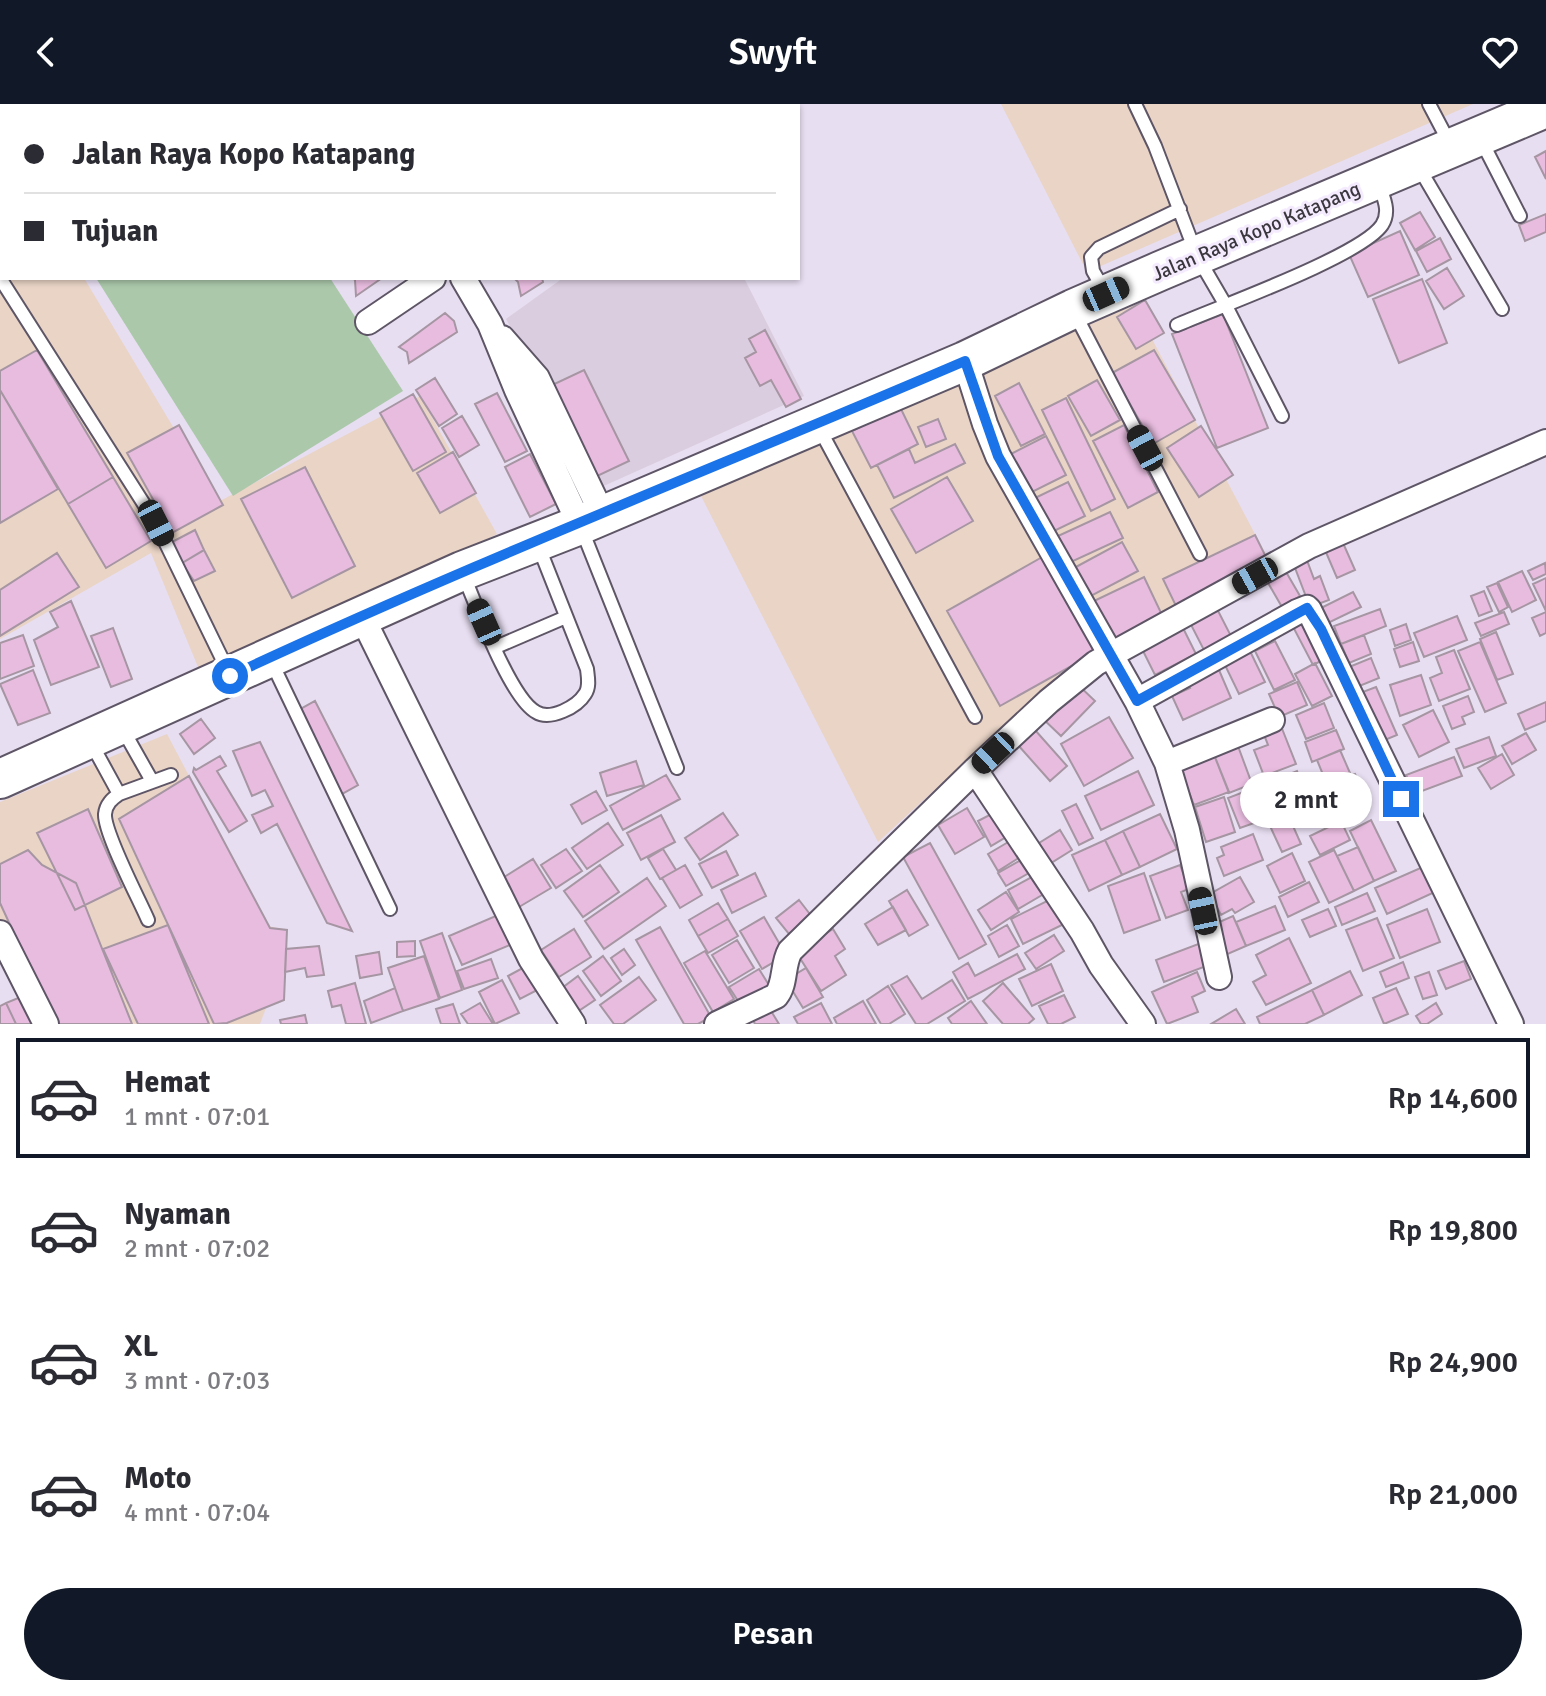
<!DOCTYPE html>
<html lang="id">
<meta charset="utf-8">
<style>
body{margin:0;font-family:Signika,sans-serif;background:#f7f7f7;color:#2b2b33;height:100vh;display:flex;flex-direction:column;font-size:30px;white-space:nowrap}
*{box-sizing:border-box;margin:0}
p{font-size:26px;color:#7c7c81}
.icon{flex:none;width:44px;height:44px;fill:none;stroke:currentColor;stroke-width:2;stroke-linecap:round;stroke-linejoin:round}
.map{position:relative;height:920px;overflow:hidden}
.side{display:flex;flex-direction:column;background:#fff;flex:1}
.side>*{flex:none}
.hud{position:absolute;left:0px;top:0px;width:800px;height:176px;box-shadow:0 2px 6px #0004;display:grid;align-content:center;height:176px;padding:0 24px;background:#fff}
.end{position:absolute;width:36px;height:36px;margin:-18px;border:10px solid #1a73e8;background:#fff;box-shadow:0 0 0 4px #fff}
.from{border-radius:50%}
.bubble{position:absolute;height:56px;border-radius:28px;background:#fff;box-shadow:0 2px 6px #0004;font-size:26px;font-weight:600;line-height:56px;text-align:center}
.car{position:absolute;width:24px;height:48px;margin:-24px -12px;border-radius:10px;box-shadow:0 0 6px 2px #0007;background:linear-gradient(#222 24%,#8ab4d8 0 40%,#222 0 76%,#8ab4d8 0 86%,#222 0)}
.hud b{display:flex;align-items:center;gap:28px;height:76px;font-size:30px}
.hud b+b{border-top:2px solid #e1e1e2}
.hud i{width:20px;height:20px;background:#2b2b33}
ul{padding:14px 0 0;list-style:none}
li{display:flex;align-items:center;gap:24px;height:120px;margin:0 16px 12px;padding:0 8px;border:4px solid transparent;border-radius:0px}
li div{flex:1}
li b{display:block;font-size:30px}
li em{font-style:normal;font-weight:600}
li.selected{border-color:#111827}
li>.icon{width:72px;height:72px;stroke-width:1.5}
.primary-button{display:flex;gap:16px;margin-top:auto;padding:16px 24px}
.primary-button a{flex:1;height:92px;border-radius:48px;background:#111827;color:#fff;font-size:32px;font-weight:600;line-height:92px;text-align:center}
header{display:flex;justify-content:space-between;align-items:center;height:104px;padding:0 24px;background:#111827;color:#fff;font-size:36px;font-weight:600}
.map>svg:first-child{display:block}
</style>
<header><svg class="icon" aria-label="back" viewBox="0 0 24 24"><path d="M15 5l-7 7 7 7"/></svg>Swyft<svg class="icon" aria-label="heart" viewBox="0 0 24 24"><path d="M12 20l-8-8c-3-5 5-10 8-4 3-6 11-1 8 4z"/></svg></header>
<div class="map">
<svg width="1546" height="920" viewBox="0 0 1546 920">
<rect width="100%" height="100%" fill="#e7def1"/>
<!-- commercial -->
<path fill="#dacddf" d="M563,174H744L804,292L597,385L506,215Z"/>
<!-- industrial -->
<path fill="#e9d4c6" d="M1001,0H1473L1087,168Z
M0,34L2,174H84L218,398L420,292L497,430L205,580L151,449L0,535Z
M1134,201L1265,449L1072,559L878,738L701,392Z
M167,630L268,822L283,825L272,888L260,920H51L0,822V698Z"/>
<!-- green -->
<path fill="#abc8ab" d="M96,174H330L403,287L233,392Z"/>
<!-- building -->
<path fill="#e8bcdf" stroke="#a695a2" stroke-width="2" d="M1546,47V75L1535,53Z
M1420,108L1435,133L1415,146L1400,119Z
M1546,110V128L1525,137L1519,121Z
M1400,127L1419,171L1368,193L1349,150Z
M1440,134L1451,155L1427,168L1416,147Z
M1447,164L1464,192L1444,205L1426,177Z
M352,174H382L356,192L355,176Z
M514,174H542L543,178L521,192L518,178Z
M1422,175L1447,239L1399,259L1373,195Z
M1145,196L1164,229L1136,245L1117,213Z
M445,209L454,217L457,228L409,259L407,248L399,243Z
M1223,210L1268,324L1217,344L1172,230Z
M765,226L801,295L786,303L771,276L760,282L745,254L756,248L749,235Z
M37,246L113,373L68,400L0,286V267Z
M1154,246L1195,316L1153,340L1112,269Z
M584,266L629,357L593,374L548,283Z
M435,274L457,310L439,322L416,286Z
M1097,276L1120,316L1091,332L1068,292Z
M1019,279L1045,330L1021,342L995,292Z
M0,286L58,385L0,419Z
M497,289L527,347L505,358L475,300Z
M413,290L446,348L413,367L380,309Z
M1066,294L1115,395L1091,407L1042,306Z
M900,303L918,340L871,364L852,327Z
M462,312L479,341L459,353L442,324Z
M938,315L946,335L926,343L918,323Z
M179,321L223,401L172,429L127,349Z
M1124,321L1158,388L1128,404L1093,337Z
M1201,322L1233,371L1199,393L1167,344Z
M1046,332L1066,371L1024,392L1005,353Z
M955,340L965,359L894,394L877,361L909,345L915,359Z
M453,348L476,389L440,409L417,369Z
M530,350L556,400L530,413L505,363Z
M305,363L355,462L292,494L241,395Z
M113,373L151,437L106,464L68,400Z
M947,373L973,417L916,449L891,405Z
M1068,378L1085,412L1052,428L1035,394Z
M1110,408L1123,434L1071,458L1058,432Z
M195,426L204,446L182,459L172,438Z
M1255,431L1268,457L1176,502L1163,475Z
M1122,438L1138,467L1089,493L1074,464Z
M1343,439L1355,466L1337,474L1325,446Z
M204,446L215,467L194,477L182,459Z
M57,449L79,483L0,532V486Z
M1305,451L1314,475L1320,472L1329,496L1310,503L1292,456Z
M1044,452L1098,547L1000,602L947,507Z
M1545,459L1546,470L1533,476L1528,467Z
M1282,461L1300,492L1282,503L1264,472Z
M1522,467L1536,496L1512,508L1498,478Z
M1144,473L1163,513L1114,537L1094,497Z
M1546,474V507L1533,480Z
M1497,479L1508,503L1499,508L1487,483Z
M1484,487L1492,507L1479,512L1471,492Z
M1353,488L1361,503L1328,519L1321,504Z
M71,497L99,563L51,581L34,536L58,523L50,508Z
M1214,499L1233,536L1206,550L1187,513Z
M1380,505L1386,522L1341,540L1334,522Z
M1504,508L1509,520L1481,532L1475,519Z
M1546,508V529L1540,532L1532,514Z
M1306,509L1329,553L1313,561L1290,517Z
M1457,512L1467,536L1424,553L1414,529Z
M1406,520L1411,536L1395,542L1390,526Z
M1182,522L1196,550L1155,571L1141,543Z
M113,524L132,575L111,583L91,532Z
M1496,528L1513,570L1497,576L1480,535Z
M23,531L34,562L0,575V539Z
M1364,531L1371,550L1349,559L1341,540Z
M1275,537L1295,576L1274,586L1255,547Z
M1413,538L1419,557L1400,563L1394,545Z
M1480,538L1506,599L1485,608L1458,547Z
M1249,545L1265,578L1239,590L1223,557Z
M1454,546L1470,585L1439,597L1430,574L1442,569L1436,553Z
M1371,554L1379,574L1357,583L1349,563Z
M1216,559L1231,594L1183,616L1172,592L1190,584L1185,574Z
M1315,559L1332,592L1312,602L1295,570Z
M33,566L50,609L18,621L0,580Z
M1421,571L1431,601L1400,612L1390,581Z
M1074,577L1095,597L1061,632L1040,612Z
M1297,578L1307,601L1279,613L1269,590Z
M1376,583L1397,631L1380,638L1360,589Z
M1468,592L1474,608L1462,613L1465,620L1452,625L1443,602Z
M315,597L358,681L340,691L297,607Z
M1546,598V617L1525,626L1518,610Z
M1324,599L1334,624L1306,635L1296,611Z
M1433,606L1449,638L1419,653L1403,621Z
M1109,613L1133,654L1084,682L1061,640Z
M201,615L215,634L194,650L180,630Z
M1279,617L1296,660L1264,672L1254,646L1268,641L1261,623Z
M1035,626L1067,662L1050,677L1018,641Z
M1336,626L1344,645L1312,658L1305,638Z
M1526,629L1536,646L1512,660L1502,642Z
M1489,633L1496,652L1464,664L1456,645Z
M1235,634L1252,680L1229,689L1211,643Z
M260,638L352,827L327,819L277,720L261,729L252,711L273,702L265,686L252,692L233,647Z
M1211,643L1229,688L1194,701L1177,657Z
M1340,646L1350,669L1326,678L1317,656Z
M1502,650L1514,671L1491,685L1478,664Z
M220,652L226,662L217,667L247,717L229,728L193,668L194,664L196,666Z
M1454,653L1462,672L1414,690L1406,671Z
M636,657L644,681L607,692L600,669Z
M1138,667L1154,701L1101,726L1085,692Z
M1297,667L1306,690L1285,697L1277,675Z
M1355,670L1366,697L1344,706L1332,679Z
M666,671L680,695L623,726L610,702Z
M189,672L270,824L287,826L284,896L227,919L214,920L119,715Z
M1274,673L1288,710L1275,715L1261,679Z
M1259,682L1271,713L1240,724L1228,694Z
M1330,683L1341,710L1319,718L1309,691Z
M596,687L607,706L582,720L571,701Z
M1224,693L1235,728L1206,738L1195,703Z
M1076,700L1093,734L1079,741L1062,707Z
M967,704L984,733L955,750L938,721Z
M88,705L122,783L75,806L37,729Z
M999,706L1011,730L991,742L978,717Z
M723,709L738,731L700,756L685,734Z
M1160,710L1177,745L1140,763L1123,727Z
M661,711L675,738L641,756L627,729Z
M1289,713L1301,740L1282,748L1270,722Z
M1371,716L1396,767L1374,777L1350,727Z
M1341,717L1350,736L1320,751L1310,732Z
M608,719L623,741L587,765L572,744Z
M1060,726L1072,746L1051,759L1039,739Z
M1123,727L1140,763L1122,771L1105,736Z
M1253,730L1263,756L1224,772L1217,754L1224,751L1221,743Z
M1015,734L1025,750L998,767L988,750Z
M1105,736L1122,771L1089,787L1072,751Z
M930,739L986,840L959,855L903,753Z
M1358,743L1374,777L1354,787L1337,752Z
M566,745L582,767L556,784L541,761Z
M663,745L676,766L660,775L648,754Z
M28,746L42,761L76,779L132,920H56L0,799V760Z
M1334,746L1354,787L1329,799L1309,758Z
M726,747L738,771L712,784L699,760Z
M1292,749L1305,777L1280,789L1267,762Z
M1028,752L1036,765L1006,782L998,769Z
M533,755L551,784L519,803L501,775Z
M600,761L619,788L583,813L564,787Z
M685,761L702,791L680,804L662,774Z
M1180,761L1189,785L1181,788L1188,806L1166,814L1150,772Z
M1425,762L1437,787L1387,810L1375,784Z
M755,769L766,792L732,809L721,786Z
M1039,769L1049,787L1018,805L1008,786Z
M1144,769L1160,816L1124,829L1108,782Z
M1240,773L1254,798L1235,809L1232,805L1221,811L1210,790Z
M647,774L666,802L604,845L585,817Z
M1309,778L1319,798L1288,813L1279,793Z
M907,786L928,821L909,832L889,797Z
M1006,788L1019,808L991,826L978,806Z
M1367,789L1375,807L1342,821L1335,803Z
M1053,794L1066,819L1023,840L1011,815Z
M799,796L816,818L793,835L776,814Z
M718,799L728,815L698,832L689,816Z
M1275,802L1285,826L1246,842L1236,818Z
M893,803L906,826L878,841L865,820Z
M1328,805L1336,822L1310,833L1302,816Z
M1427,805L1440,838L1400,854L1387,821Z
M498,811L510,841L462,861L449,832Z
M1233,812L1246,842L1223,852L1210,822Z
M764,813L786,851L762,865L740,827Z
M1377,814L1394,854L1363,867L1346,826Z
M728,815L738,832L708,849L698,832Z
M168,821L209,920H138L103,845Z
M1007,821L1019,842L999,853L988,832Z
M660,823L711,913L698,920H684L636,836Z
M574,825L591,853L559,873L541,846Z
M833,825L845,845L835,852L846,871L821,887L796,848Z
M442,829L462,886L440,894L420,837Z
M1054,831L1064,847L1036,865L1025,849Z
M1289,834L1311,879L1266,901L1253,878L1266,871L1256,851Z
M737,836L754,864L729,879L712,851Z
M415,837V852L397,853V838Z
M1201,839L1209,861L1164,878L1156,856Z
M319,842L324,871L307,873L305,864L285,868L286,845Z
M624,845L635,861L622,871L611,854Z
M705,847L734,895L713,908L684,859Z
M379,848L382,870L360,874L356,852Z
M1017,850L1025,865L968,895L953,868L968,859L975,872Z
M424,852L439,895L403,907L388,864Z
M603,852L621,877L601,892L583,867Z
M491,855L498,874L464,885L457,867Z
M1464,857L1471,875L1446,885L1438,867Z
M1403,858L1409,874L1386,883L1380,868Z
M530,860L543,883L520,895L508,872Z
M1051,860L1063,887L1032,902L1019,875Z
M806,864L823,893L803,904L786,876Z
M759,865L772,886L742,903L729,883Z
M1350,867L1362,891L1324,911L1312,886Z
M1197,868L1205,887L1192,893L1198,908L1167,920L1152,888Z
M1429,868L1437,891L1423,895L1415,873Z
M578,872L595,896L574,910L558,887Z
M907,872L922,895L952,876L965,897L927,920H916L891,881Z
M639,873L656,896L623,920H614L600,901Z
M502,876L519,909L495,920L479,888Z
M355,879L366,920H346L341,901L332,903L328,887Z
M1003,879L1034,915L1028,920H1003L983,897Z
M888,882L905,910L889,920H881L867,896Z
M395,884L403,907L371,919L364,897Z
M1396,884L1408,910L1384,920L1373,894Z
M1312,886L1324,911L1305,920H1260L1257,913Z
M1064,891L1075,913L1061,920H1048L1039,902Z
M23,892L36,920H16L6,899Z
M863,897L876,920H837L834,914Z
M971,897L987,920H952L948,914Z
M6,899L16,920H0V902Z
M480,899L493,920H468L461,910Z
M821,899L832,920H798L794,913Z
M1436,899L1442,910L1427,920H1421L1416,912Z
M453,900L460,920H441L436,905Z
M768,902L779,920H755L751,912Z
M1236,905L1245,920H1211Z
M305,911L307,920H281L280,916Z"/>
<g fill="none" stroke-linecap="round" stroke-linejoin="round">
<defs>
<path id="service" d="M1135,0L1155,42L1197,152L1225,200L1282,312
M1429,0L1449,38
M1481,36L1520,112
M1418,62L1502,205
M0,174L156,419L229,569
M1105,188L1093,167L1091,153L1099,144L1180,105
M1074,208L1200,450
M1177,221C1218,203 1361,152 1382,121C1391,107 1383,93 1379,80
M819,324L975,613
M582,426L677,664
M463,470C476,500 510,594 536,608C550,617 577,603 585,590C590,583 588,574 587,565L538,441
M496,543L566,513
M271,557L390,805
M122,624L152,677
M90,637L119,690C112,695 106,700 105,710C104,729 139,795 148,816
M119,690L171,671"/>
<path id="minor" d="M376,0L377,2
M428,2L431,0
M463,174L490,220L517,286L580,421
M368,218L433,174
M502,234L537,274L602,410
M965,257L985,320L998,352L1137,597L1167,659L1187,726L1219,873
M362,513L531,855L573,920
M1137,597L1297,508L1307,504L1309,506L1511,920
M1167,659L1272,616
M975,666L1082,827L1101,861L1143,920
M0,829L46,920
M717,920L776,892C786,880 782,861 790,847L975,666L1049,597L1096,559L1309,442L1546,338"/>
<path id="primary" d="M0,675L462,467L580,421L965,257L1073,205L1160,167L1546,4"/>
</defs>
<!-- service casing -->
<use href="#service" stroke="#5e5666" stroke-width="16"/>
<!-- minor casing -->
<use href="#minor" stroke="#5e5666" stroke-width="28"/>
<!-- primary casing -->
<use href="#primary" stroke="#5e5666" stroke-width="42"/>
<!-- service -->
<use href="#service" stroke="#fff" stroke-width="12"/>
<!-- minor -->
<use href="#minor" stroke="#fff" stroke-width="24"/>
<!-- primary -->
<use href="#primary" stroke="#fff" stroke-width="38"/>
</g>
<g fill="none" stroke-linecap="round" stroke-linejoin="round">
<!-- route -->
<path stroke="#1a73e8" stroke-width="10" d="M230,572C472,459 720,362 965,257L998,352L1137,597L1307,504L1321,525L1401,695"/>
</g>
<g text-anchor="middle" stroke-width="6" stroke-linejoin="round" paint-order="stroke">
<!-- street labels -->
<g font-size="20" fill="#3b373f" stroke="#f5ebfe">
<text transform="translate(1256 127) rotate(-23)" y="7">Jalan Raya Kopo Katapang</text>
</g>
</g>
</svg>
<i class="end from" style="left:230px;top:572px"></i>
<i class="end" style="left:1401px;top:695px"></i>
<div class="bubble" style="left:1240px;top:668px;width:132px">2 mnt</div>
<i class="car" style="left:1106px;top:190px;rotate:66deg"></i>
<i class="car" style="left:1145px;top:344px;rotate:332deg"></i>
<i class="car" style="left:156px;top:419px;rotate:153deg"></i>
<i class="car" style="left:1255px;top:472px;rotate:241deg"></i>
<i class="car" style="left:484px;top:518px;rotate:336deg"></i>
<i class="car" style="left:993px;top:649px;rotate:227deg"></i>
<i class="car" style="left:1203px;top:807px;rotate:348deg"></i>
<div class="hud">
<b><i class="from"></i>Jalan Raya Kopo Katapang</b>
<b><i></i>Tujuan</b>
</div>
</div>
<section class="side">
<ul>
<li class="selected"><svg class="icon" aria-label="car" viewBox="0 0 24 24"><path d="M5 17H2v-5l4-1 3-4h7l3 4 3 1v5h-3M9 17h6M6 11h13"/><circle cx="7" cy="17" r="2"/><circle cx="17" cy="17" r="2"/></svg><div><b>Hemat</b><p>1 mnt · 07:01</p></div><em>Rp 14,600</em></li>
<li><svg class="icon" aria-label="car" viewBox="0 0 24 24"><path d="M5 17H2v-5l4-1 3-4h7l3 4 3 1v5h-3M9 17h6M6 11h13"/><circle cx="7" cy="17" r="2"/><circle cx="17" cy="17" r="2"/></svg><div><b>Nyaman</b><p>2 mnt · 07:02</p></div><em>Rp 19,800</em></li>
<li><svg class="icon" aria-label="car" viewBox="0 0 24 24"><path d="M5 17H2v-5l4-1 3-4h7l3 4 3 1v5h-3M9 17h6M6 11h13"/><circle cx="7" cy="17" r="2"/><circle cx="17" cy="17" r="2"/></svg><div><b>XL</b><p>3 mnt · 07:03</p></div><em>Rp 24,900</em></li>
<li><svg class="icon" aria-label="car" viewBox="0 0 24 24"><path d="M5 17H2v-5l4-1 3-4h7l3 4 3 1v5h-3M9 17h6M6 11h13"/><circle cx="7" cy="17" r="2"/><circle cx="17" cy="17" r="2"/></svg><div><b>Moto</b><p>4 mnt · 07:04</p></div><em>Rp 21,000</em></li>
</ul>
<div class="primary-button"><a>Pesan</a></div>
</section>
